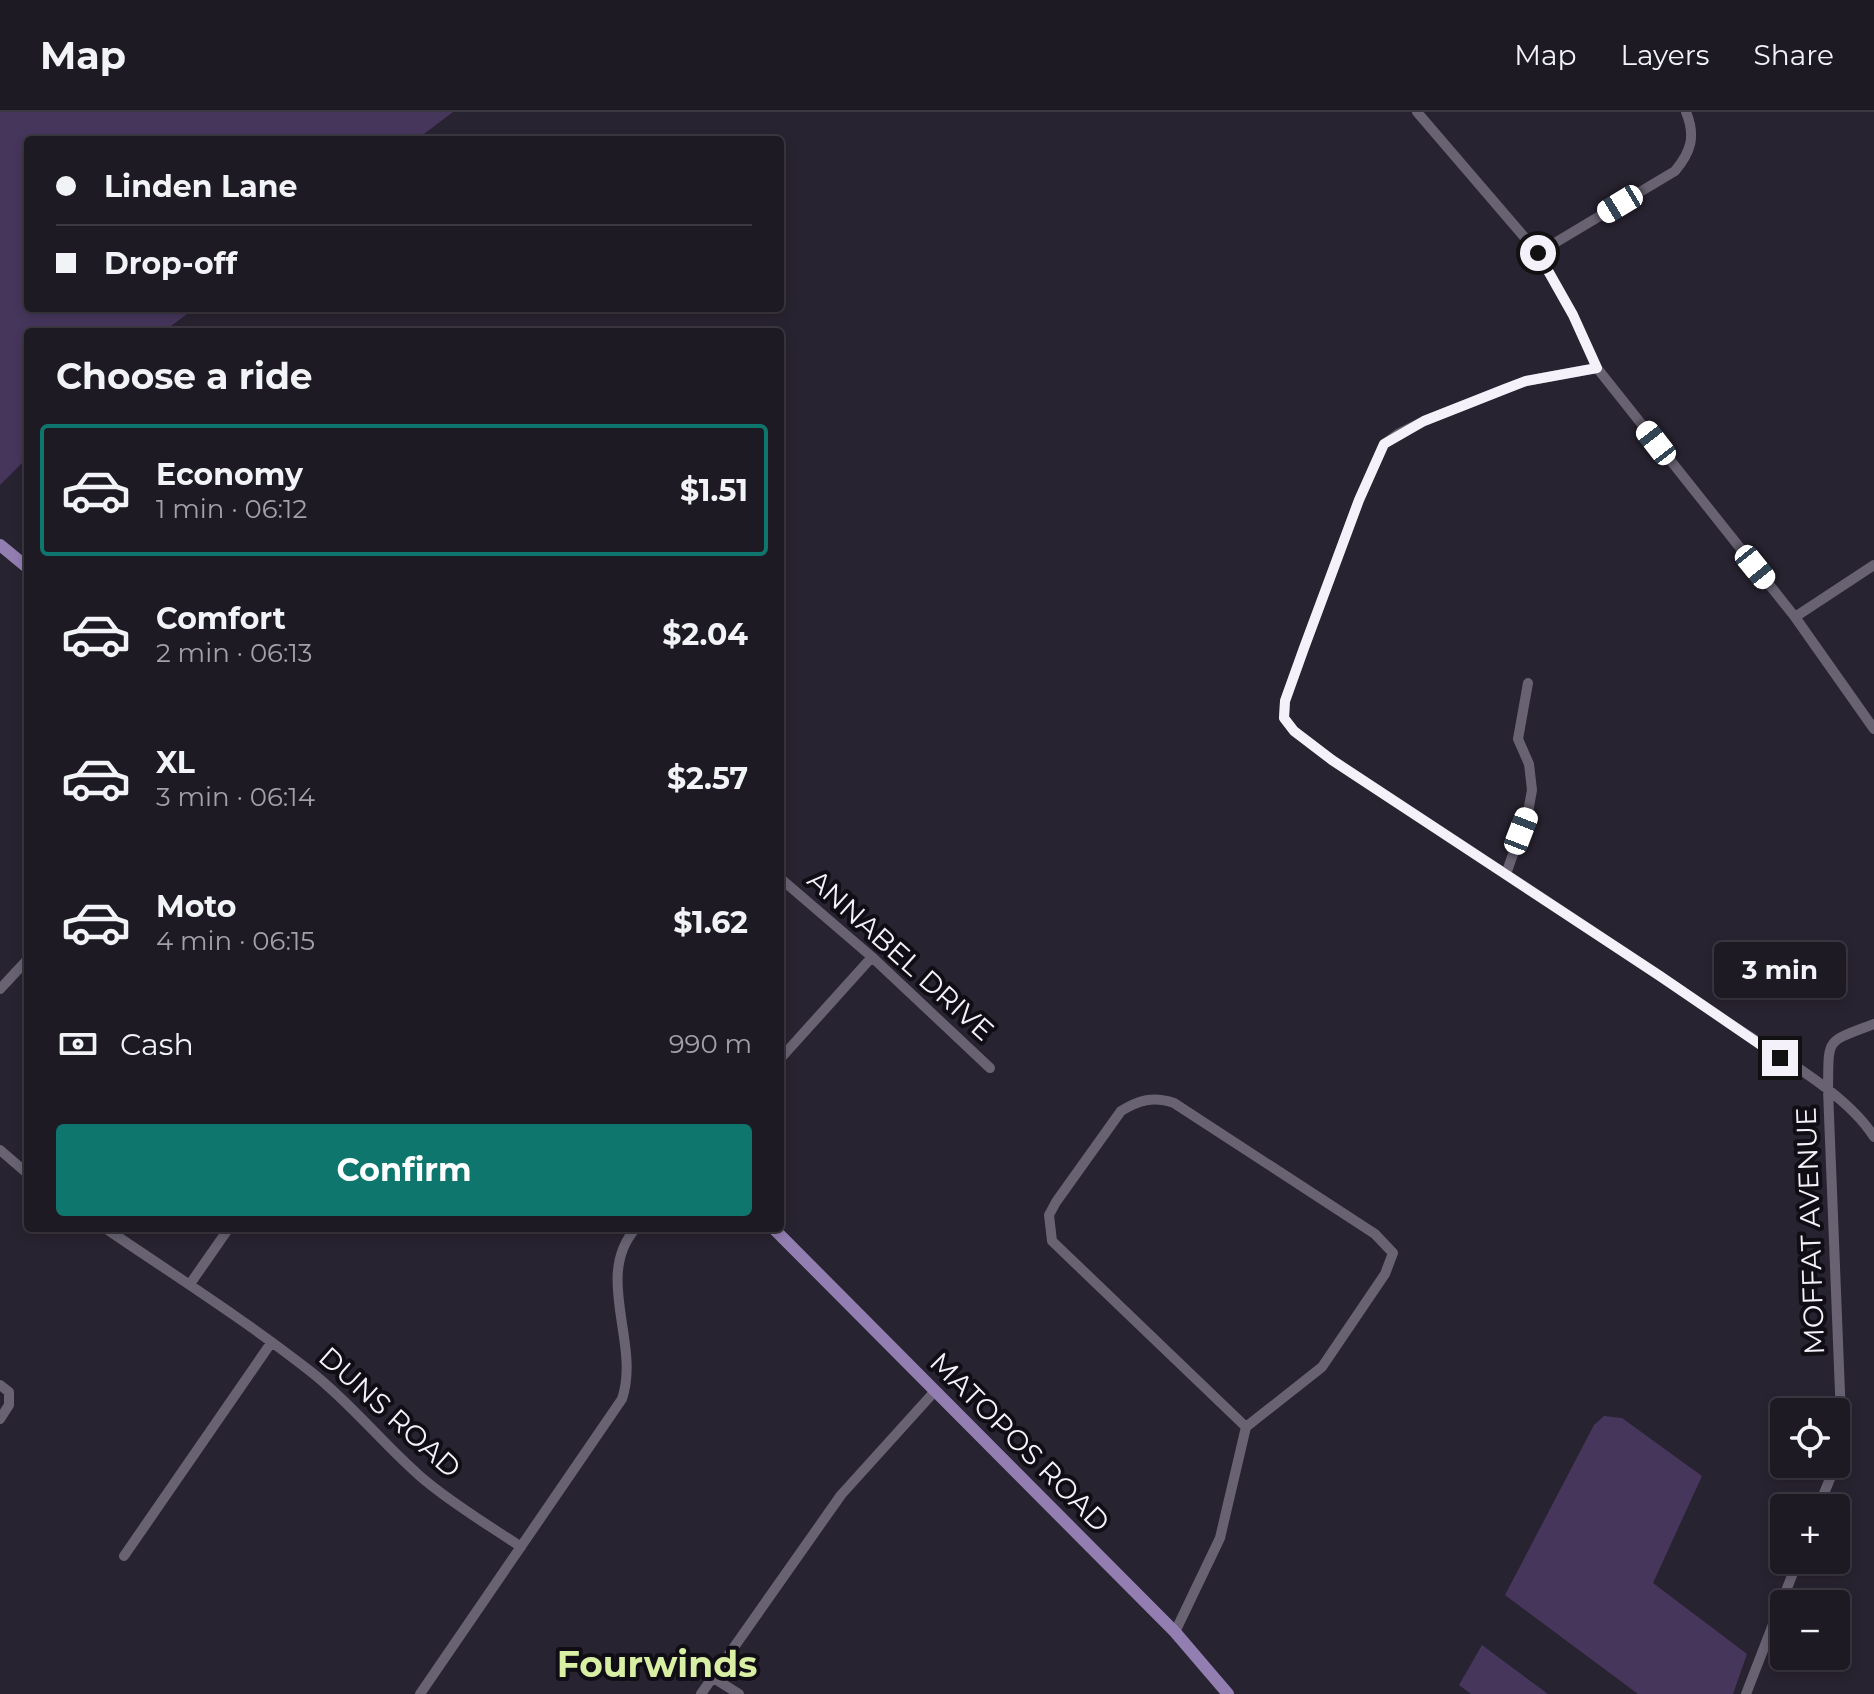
<!DOCTYPE html>
<meta charset="utf-8">
<style>
body{margin:0;font-family:Montserrat,sans-serif;background:#2b2731;color:#f1f3f6;height:100vh;display:flex;flex-direction:column;font-size:30px;white-space:nowrap}
*{box-sizing:border-box;margin:0}
p{font-size:26px;color:#a1a1a6}
.icon{flex:none;width:44px;height:44px;fill:none;stroke:currentColor;stroke-width:2;stroke-linecap:round;stroke-linejoin:round}
.map{position:relative;flex:1;overflow:hidden}
.drawer{position:absolute;left:24px;top:216px;width:760px;height:904px;display:flex;flex-direction:column;background:#1e1a24;border-radius:8px;box-shadow:0 4px 12px #0003,0 0 0 2px #3c3841}
.drawer>*{flex:none}
.hud{position:absolute;left:24px;top:24px;width:760px;height:176px;border-radius:8px;box-shadow:0 4px 12px #0003,0 0 0 2px #3c3841;display:grid;align-content:center;height:176px;padding:0 32px;background:#1e1a24}
.tools{position:absolute;left:1770px;top:1286px;display:grid;gap:16px}
.tools a{display:grid;place-items:center;width:80px;height:80px;border-radius:8px;background:#1e1a24;box-shadow:0 4px 12px #0003,0 0 0 2px #3c3841;font-size:40px}
.end{position:absolute;width:36px;height:36px;margin:-18px;border:10px solid #f4f1fa;background:#111;box-shadow:0 0 0 4px #111}
.from{border-radius:50%}
.bubble{position:absolute;height:56px;border-radius:8px;background:#1e1a24;box-shadow:0 4px 12px #0003,0 0 0 2px #3c3841;font-size:26px;font-weight:700;line-height:56px;text-align:center}
.car{position:absolute;width:24px;height:48px;margin:-24px -12px;border-radius:10px;box-shadow:0 0 6px 2px #0007;background:linear-gradient(#fff 24%,#345 0 40%,#fff 0 76%,#345 0 86%,#fff 0)}
.hud b{display:flex;align-items:center;gap:28px;height:76px;font-size:30px}
.hud b+b{border-top:2px solid #3c3841}
.hud i{width:20px;height:20px;background:#f1f3f6}
ul{padding:0;list-style:none}
li{display:flex;align-items:center;gap:24px;height:132px;margin:0 16px 12px;padding:0 16px;border:4px solid transparent;border-radius:8px}
li div{flex:1}
li b{display:block;font-size:30px}
li em{font-style:normal;font-weight:700}
li.current{border-color:#0f766e}
li>.icon{width:72px;height:72px;stroke-width:1.5}
h2{padding:0 32px;font-size:36px;line-height:96px}
.pay{display:flex;align-items:center;gap:20px;height:88px;padding:0 32px;font-size:30px}
.pay p{margin-inline-start:auto}
.button{display:flex;gap:16px;margin-top:auto;padding:16px 32px}
.button a{flex:1;height:92px;border-radius:8px;background:#0f766e;color:#fff;font-size:32px;font-weight:700;line-height:92px;text-align:center}
header{display:flex;align-items:center;gap:48px;box-sizing:border-box;height:112px;padding:0 40px;background:#1e1a24;border-bottom:2px solid #3c3841}
header strong{font-size:38px}
nav{display:flex;gap:44px;margin-inline-start:auto;font-size:28px}
.map>svg:first-child{display:block}
</style>
<header>
<strong>Map</strong>
<nav><a>Map</a><a>Layers</a><a>Share</a></nav>
</header>
<div class="map">
<svg width="1874" height="1582" viewBox="0 0 1874 1582">
<rect width="100%" height="100%" fill="#282330"/>
<!-- green -->
<path fill="#46365c" d="M0,0H453L416,28H28V196H195L163,220H28V345L0,373Z
M1604,1304L1622,1306L1702,1364L1653,1471L1747,1542L1733,1582H1638L1505,1483L1594,1313Z
M1482,1533L1548,1582H1471L1459,1573Z"/>
<g fill="none" stroke-linecap="round" stroke-linejoin="round">
<!-- minor -->
<path stroke="#686272" stroke-width="10" d="M1417,0L1538,141L1573,203L1597,256L1795,505L1874,617
M1538,141L1675,59C1691,40 1696,24 1686,0
M1597,256L1526,269L1505,277L1424,309L1398,322L1384,332L1359,388L1304,536L1285,589L1284,606L1294,619L1332,648C1466,736 1600,823 1732,913C1775,942 1847,981 1874,1025
M1795,505L1874,453
M1506,762L1528,700L1532,678L1529,652L1518,627L1528,571
M780,766L872,845L990,956
M0,877L28,847
M780,947L872,845
M0,1038L28,1062
M105,1116C174,1163 245,1208 310,1259C351,1291 382,1331 421,1365C451,1391 487,1412 521,1435
M190,1172L229,1116
M0,1273L9,1280V1293L0,1307
M1836,1351L1842,1331L1828,978C1829,925 1824,931 1874,912
M1818,1396L1836,1352
M124,1444L271,1231
M1175,1520L1220,1426L1246,1315L1322,1255L1385,1162L1393,1141L1375,1122L1174,991C1153,984 1139,988 1121,999L1056,1090L1049,1103L1052,1129L1246,1315
M712,1565L739,1582
M420,1582L622,1287C641,1231 593,1164 636,1116
M701,1582L841,1383L935,1279
M1746,1582L1798,1448"/>
<!-- major -->
<path stroke="#937eb2" stroke-width="12" d="M0,433L28,456
M773,1116L1175,1520L1228,1582"/>
</g>
<g fill="none" stroke-linecap="round" stroke-linejoin="round">
<!-- route -->
<path stroke="#f4f1fa" stroke-width="10" d="M1538,141L1573,203L1597,256L1526,269L1505,277L1424,309L1384,332L1359,388L1304,536L1285,589L1284,606L1294,619L1332,648L1660,864L1780,946"/>
</g>
<g text-anchor="middle" stroke-width="8" stroke-linejoin="round" paint-order="stroke">
<!-- street labels -->
<g font-size="28" fill="#f4f1fa" stroke="#100e14">
<text transform="translate(901 843) rotate(42)" y="10">ANNABEL DRIVE</text>
<text transform="translate(1810 1119) rotate(-92)" y="10">MOFFAT AVENUE</text>
<text transform="translate(390 1300) rotate(42)" y="10">DUNS ROAD</text>
<text transform="translate(1020 1330) rotate(45)" y="10">MATOPOS ROAD</text>
</g>
<!-- district labels -->
<g font-size="36" font-weight="bold" fill="#d8efa4" stroke="#100e14">
<text x="657" y="1565">Fourwinds</text>
</g>
</g>
</svg>
<div class="tools">
<a><svg class="icon" aria-label="locate" viewBox="0 0 24 24"><circle cx="12" cy="12" r="6"/><path d="M12 2v4M12 18v4M2 12h4M18 12h4"/></svg></a>
<a>+</a>
<a>−</a>
</div>
<i class="end from" style="left:1538px;top:141px"></i>
<i class="end" style="left:1780px;top:946px"></i>
<div class="bubble" style="left:1714px;top:830px;width:132px">3 min</div>
<i class="car" style="left:1620px;top:92px;rotate:239deg"></i>
<i class="car" style="left:1656px;top:331px;rotate:322deg"></i>
<i class="car" style="left:1755px;top:455px;rotate:141deg"></i>
<i class="car" style="left:1521px;top:719px;rotate:21deg"></i>
<div class="hud">
<b><i class="from"></i>Linden Lane</b>
<b><i></i>Drop-off</b>
</div>
<section class="drawer">
<h2>Choose a ride</h2>
<ul>
<li class="current"><svg class="icon" aria-label="car" viewBox="0 0 24 24"><path d="M5 17H2v-5l4-1 3-4h7l3 4 3 1v5h-3M9 17h6M6 11h13"/><circle cx="7" cy="17" r="2"/><circle cx="17" cy="17" r="2"/></svg><div><b>Economy</b><p>1 min · 06:12</p></div><em>$1.51</em></li>
<li><svg class="icon" aria-label="car" viewBox="0 0 24 24"><path d="M5 17H2v-5l4-1 3-4h7l3 4 3 1v5h-3M9 17h6M6 11h13"/><circle cx="7" cy="17" r="2"/><circle cx="17" cy="17" r="2"/></svg><div><b>Comfort</b><p>2 min · 06:13</p></div><em>$2.04</em></li>
<li><svg class="icon" aria-label="car" viewBox="0 0 24 24"><path d="M5 17H2v-5l4-1 3-4h7l3 4 3 1v5h-3M9 17h6M6 11h13"/><circle cx="7" cy="17" r="2"/><circle cx="17" cy="17" r="2"/></svg><div><b>XL</b><p>3 min · 06:14</p></div><em>$2.57</em></li>
<li><svg class="icon" aria-label="car" viewBox="0 0 24 24"><path d="M5 17H2v-5l4-1 3-4h7l3 4 3 1v5h-3M9 17h6M6 11h13"/><circle cx="7" cy="17" r="2"/><circle cx="17" cy="17" r="2"/></svg><div><b>Moto</b><p>4 min · 06:15</p></div><em>$1.62</em></li>
</ul>
<div class="pay"><svg class="icon" aria-label="cash" viewBox="0 0 24 24"><path d="M3 7h18v10H3z"/><circle cx="12" cy="12" r="2"/></svg>Cash<p>990 m</p></div>
<div class="button"><a>Confirm</a></div>
</section>
</div>
